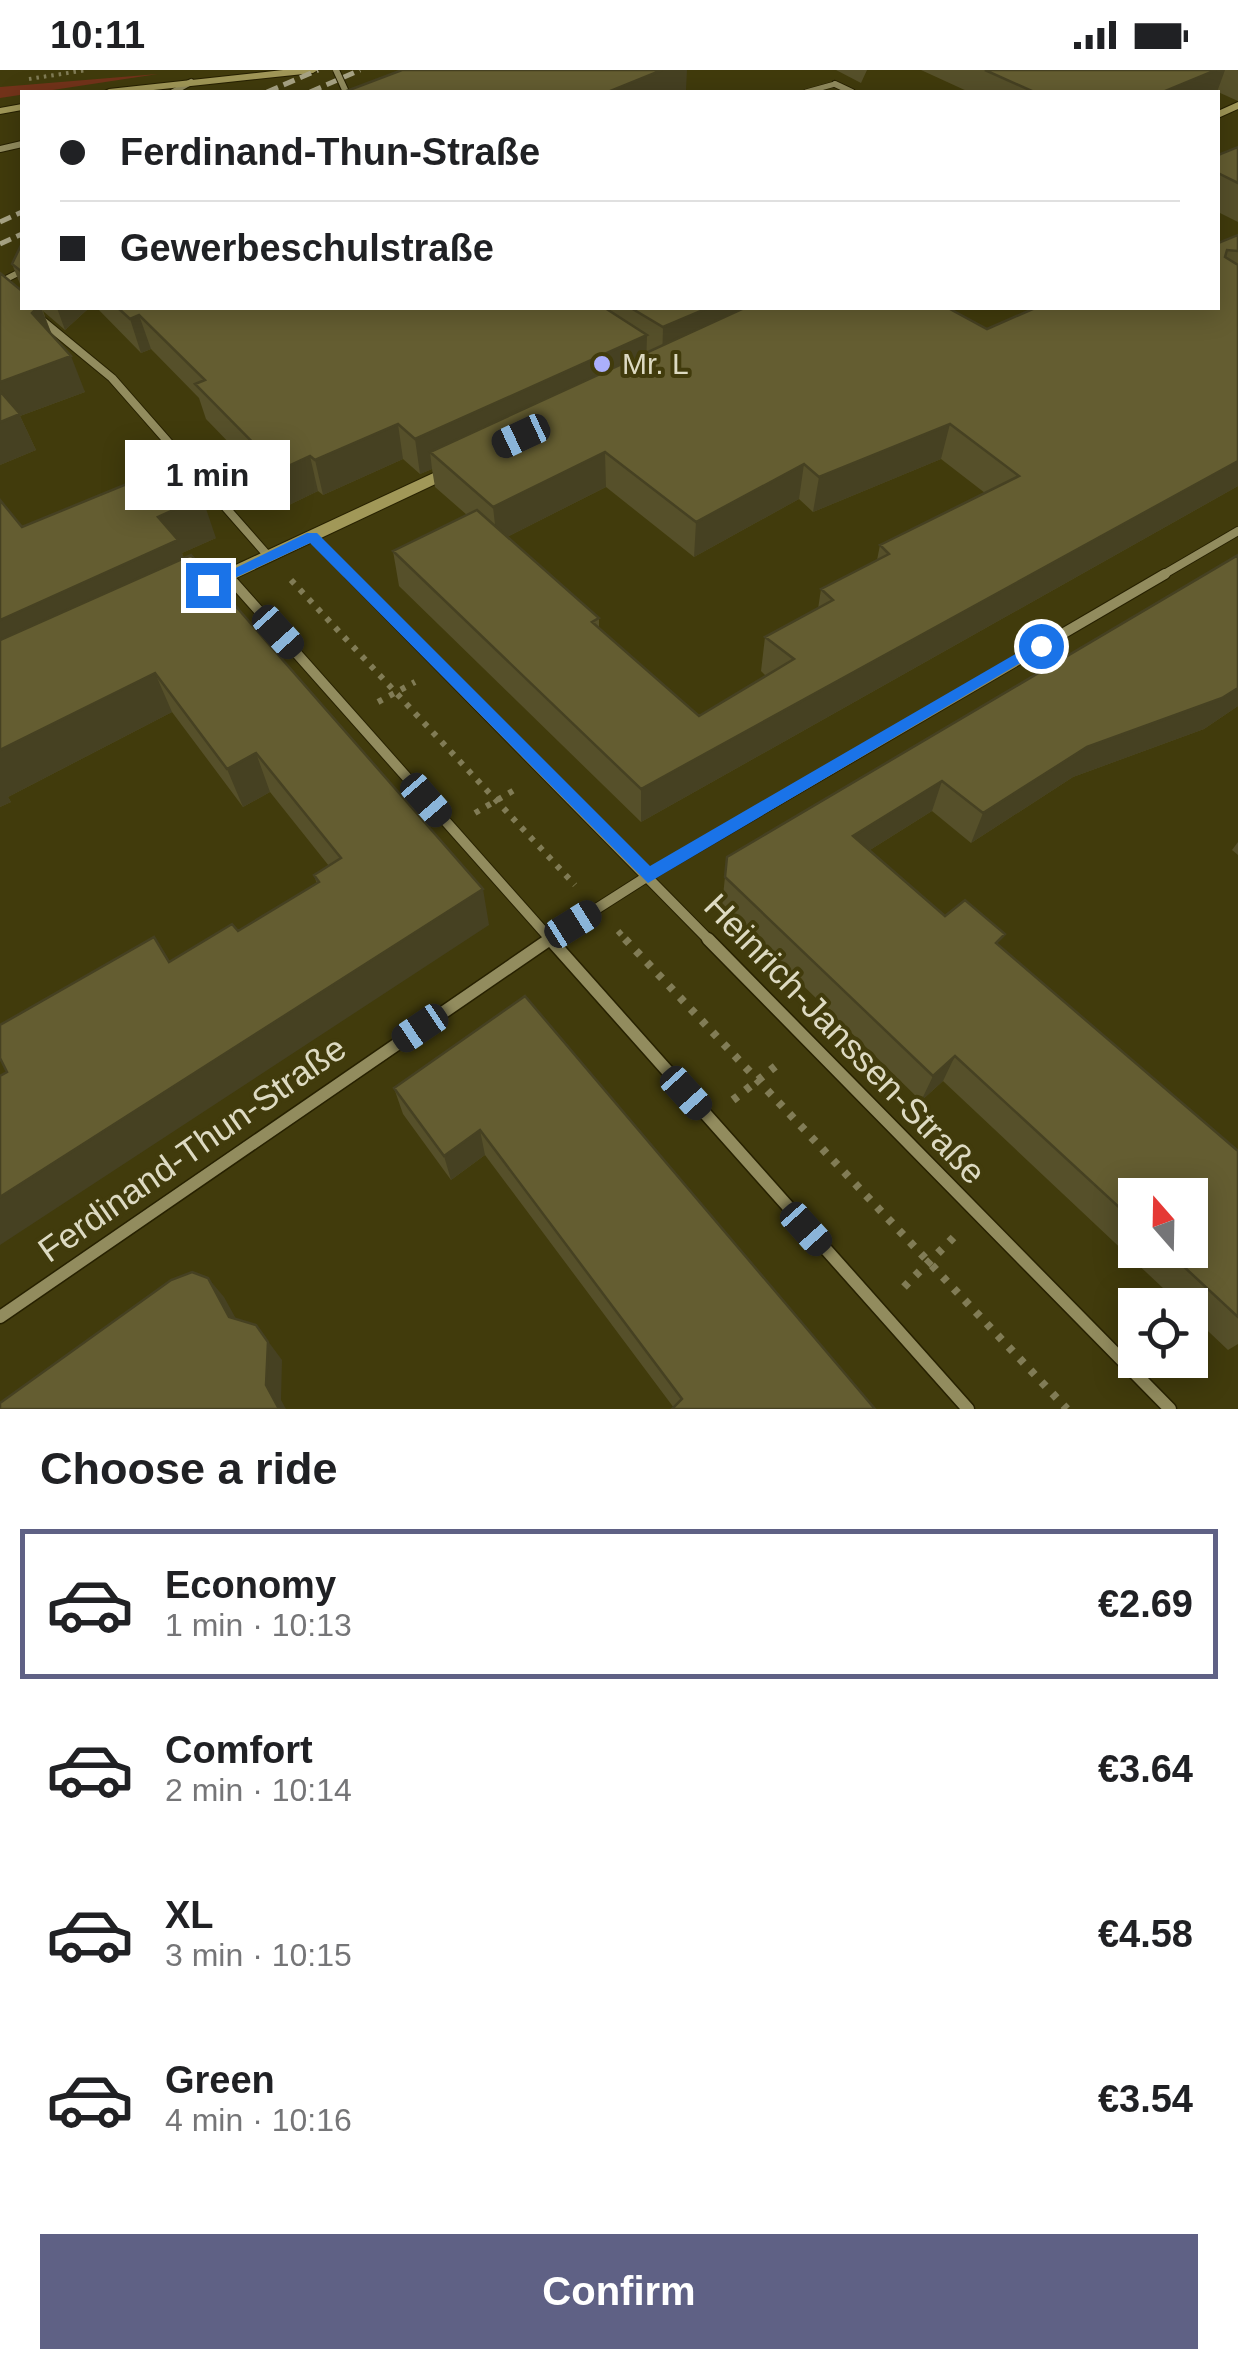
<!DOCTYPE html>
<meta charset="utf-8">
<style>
body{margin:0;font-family:Helvetica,sans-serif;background:#f6f6f6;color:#202124;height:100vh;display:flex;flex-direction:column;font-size:38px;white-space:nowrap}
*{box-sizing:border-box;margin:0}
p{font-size:32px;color:#757577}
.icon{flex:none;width:55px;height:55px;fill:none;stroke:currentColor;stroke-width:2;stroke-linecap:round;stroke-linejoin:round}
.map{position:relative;height:1339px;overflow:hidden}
.drawer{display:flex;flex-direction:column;background:#fff;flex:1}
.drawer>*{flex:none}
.guide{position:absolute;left:20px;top:20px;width:1200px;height:220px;border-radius:0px;box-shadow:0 5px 25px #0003;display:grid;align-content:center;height:220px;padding:0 40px;background:#fff}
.needle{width:65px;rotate:340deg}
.tools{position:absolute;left:1118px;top:1108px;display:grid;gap:20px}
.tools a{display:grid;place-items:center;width:90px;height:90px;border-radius:0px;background:#fff;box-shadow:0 5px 25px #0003;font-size:50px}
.end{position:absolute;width:45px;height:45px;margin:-22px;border:12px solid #1a73e8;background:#fff;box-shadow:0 0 0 5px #fff}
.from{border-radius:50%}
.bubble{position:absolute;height:70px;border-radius:0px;background:#fff;box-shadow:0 5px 25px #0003;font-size:32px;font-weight:700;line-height:70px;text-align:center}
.car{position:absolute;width:30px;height:60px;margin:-30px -15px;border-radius:12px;box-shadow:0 0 8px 2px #0007;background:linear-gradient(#222 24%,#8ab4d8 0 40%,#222 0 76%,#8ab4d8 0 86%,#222 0)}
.guide b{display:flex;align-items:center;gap:35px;height:95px;font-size:38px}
.guide b+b{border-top:2px solid #e0e0e0}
.guide i{width:25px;height:25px;background:#202124}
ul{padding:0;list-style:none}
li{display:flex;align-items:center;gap:30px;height:150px;margin:0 20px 15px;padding:0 20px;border:5px solid transparent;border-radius:0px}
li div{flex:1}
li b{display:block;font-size:38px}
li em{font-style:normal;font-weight:700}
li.active{border-color:#5f6185}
li>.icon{width:90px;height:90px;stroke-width:1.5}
h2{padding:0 40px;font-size:45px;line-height:120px}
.cta{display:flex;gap:20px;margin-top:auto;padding:20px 40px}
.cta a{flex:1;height:115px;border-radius:0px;background:#5f6185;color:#fff;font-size:40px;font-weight:700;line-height:115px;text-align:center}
.status{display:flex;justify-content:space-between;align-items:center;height:70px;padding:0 50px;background:#fff;direction:ltr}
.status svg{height:28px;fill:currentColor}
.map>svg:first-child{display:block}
</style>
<div class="status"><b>10:11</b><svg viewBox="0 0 49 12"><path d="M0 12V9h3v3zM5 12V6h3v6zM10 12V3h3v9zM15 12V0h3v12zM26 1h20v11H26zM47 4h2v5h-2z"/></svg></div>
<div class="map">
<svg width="1238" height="1339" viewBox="0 0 1238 1339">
<rect width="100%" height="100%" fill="#413b0c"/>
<!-- green -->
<path fill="#73331a" d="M158,4L0,28V17Z"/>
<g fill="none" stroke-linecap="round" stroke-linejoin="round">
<defs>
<path id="lane" d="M806,22L835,14"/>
<path id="street-far3" d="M835,14L852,22
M173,22L191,12
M0,79L22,74
M0,212L22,201"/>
<path id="street-far2" d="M27,238L112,308L269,487
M312,466L351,506
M1161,506L1238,461"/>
<path id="street-far1" d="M349,504L710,871
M228,506L552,871
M546,871L648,806L1165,504"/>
<path id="street" d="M550,869L968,1339
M708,869L1170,1339
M0,1247L550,869"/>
<path id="secondary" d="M283,0H318L313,3L135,22H103L109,19Z
M1238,32V39L1218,48V41Z
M22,34V40L0,44V38Z
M455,393L461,394V402L198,526H186L183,522L186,518Z"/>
</defs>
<!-- lane casing -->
<use href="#lane" stroke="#272101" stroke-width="6"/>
<!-- street-far3 casing -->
<use href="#street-far3" stroke="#272101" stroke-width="8"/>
<!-- street-far2 casing -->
<use href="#street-far2" stroke="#272101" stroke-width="10"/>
<!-- street-far1 casing -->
<use href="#street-far1" stroke="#272101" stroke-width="12"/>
<!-- street casing -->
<use href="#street" stroke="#272101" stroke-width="15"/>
<!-- secondary casing -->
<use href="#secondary" stroke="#272101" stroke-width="2"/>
<!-- path-far2 -->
<path stroke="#817c56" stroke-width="4" stroke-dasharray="2.5 5" stroke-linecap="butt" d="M29,9L87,0"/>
<!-- path-far1 -->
<path stroke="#817c56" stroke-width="6" stroke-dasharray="5 8" stroke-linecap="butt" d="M291,510L575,815
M378,632L415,612
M475,743L516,719
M618,861L627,871"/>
<!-- path -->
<path stroke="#817c56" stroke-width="8" stroke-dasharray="6 10" stroke-linecap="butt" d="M625,869L1067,1339
M733,1030L782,991
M904,1217L955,1166"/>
<!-- lane -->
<use href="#lane" stroke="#928c5e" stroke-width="5"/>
<!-- street-far3 -->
<use href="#street-far3" stroke="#928c5e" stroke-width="6"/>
<!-- street-far2 -->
<use href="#street-far2" stroke="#928c5e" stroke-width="8"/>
<!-- street-far1 -->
<use href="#street-far1" stroke="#928c5e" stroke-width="10"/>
<!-- street -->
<use href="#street" stroke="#928c5e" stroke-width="12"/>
<!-- secondary -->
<use href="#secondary" fill="#a19858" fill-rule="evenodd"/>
<!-- rail -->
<path stroke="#a8a485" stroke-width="5" stroke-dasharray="12 6" stroke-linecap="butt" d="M267,22L318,0
M310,22L360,0
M0,152L22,142
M0,174L22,164"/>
<defs>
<path id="street-bridge" d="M336,0L346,22"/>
</defs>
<!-- street-bridge casing -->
<use href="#street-bridge" stroke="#272101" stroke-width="8" stroke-linecap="butt"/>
<!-- street-bridge -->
<use href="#street-bridge" stroke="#928c5e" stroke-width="6"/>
</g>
<!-- wall -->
<path fill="#56502a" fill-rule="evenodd" d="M836,0H867L861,13Z
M921,0H1238V31L1218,22H969Z
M1238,77V152L1218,142V85Z
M1238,165V416L641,752L399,516L393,481L467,445L435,417L432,399L420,404L403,389L323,425L318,421L289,435L206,349L199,328L151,279L141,283L97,238H948L987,259ZM941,389L985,423L880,475L877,490L821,519L818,539L765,567L761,601L766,606L699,646L599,558V548L507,467L606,417L694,487L799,429L813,442Z
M22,173V219L12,194Z
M22,238H89L65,260L43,241L52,265L85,322L20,346L36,380L0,395Z
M22,457L216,468L182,483L184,488L489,855L169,892L238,861L317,814L314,805L329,796L270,722L243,737L172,642L8,727L11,732L0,737Z
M1238,485V636L1204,659L1073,707L971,773L932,741L870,780L945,846L1000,876L1237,1080L1238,1079V1274L1228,1280L1190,1244V1235H1181L943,1011L921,1031L722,836L727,787ZM1135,1125L1190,1180H1135Z
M1238,772V785L1232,780Z
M525,926L875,1339L674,1338L485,1085L451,1110L403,1044L394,1018Z"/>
<!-- shaded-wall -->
<path fill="#464122" d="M662,0H687L686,20L680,22H608Z
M1216,0H1225L1217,22H1163Z
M37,238H41L54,270L32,243Z
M57,238H89L65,260Z
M708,238H779L662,292L663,257Z
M139,245L151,279L141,283L130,249Z
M647,265L646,299L430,382L432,399L420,404L415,369Z
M71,286L85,322L20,346L36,380L0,395V312Z
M398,354L403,389L323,425L315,390Z
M950,354L941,389L813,442L819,407Z
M605,382L606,417L497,472L493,437Z
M310,386L318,421L289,435L280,400Z
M1238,391V416L641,752V719Z
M804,394L799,429L694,487L696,452Z
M202,427L216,468L182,483L192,510L0,600V550L158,447Z
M155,603L172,642L8,727L11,732L0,737V680Z
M1238,618V636L1204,659L1073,707L971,773L983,743L1087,677Z
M256,683L270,722L243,737L227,699Z
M942,711L932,741L846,795L853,766Z
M483,819L489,855L0,1175V1127Z
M955,986L943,1011L921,1031L933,1006Z
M480,1060L485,1085L451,1110L444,1086Z
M208,1208L224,1227L245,1265L229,1247Z
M256,1255L282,1290L281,1330L286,1339H279L266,1315Z"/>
<!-- building -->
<path fill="#645d31" stroke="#464122" stroke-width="2.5" d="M402,0H662L608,22H344Z
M985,0H1216L1163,22H1034Z
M1238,77V113L1218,103V85Z
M1238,165V181L1227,180L1225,187L1238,195V391L641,719L393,481L477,440L599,548L592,552L699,646L794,589L765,567L833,530L821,519L889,484L880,475L1019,406L950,354L819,407L804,394L696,452L605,382L493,437L430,382L744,238H948L987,259L1035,238H1218V173Z
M22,173V202L12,194Z
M0,203L22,221V238H37L32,243L71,286L0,312Z
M118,238H605L647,265L415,369L398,354L315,390L310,386L280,400L195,314L205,310L139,245L130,249Z
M631,238H708L663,257Z
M0,321L20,344L0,352Z
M173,395L202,427L158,447L178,470L0,550V430L22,457Z
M191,485L483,819L0,1127V1006L7,1002L0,988V955L154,867L169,892L232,854L238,861L319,812L314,805L341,788L256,683L227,699L155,603L0,680V570Z
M1238,485V618L1222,628L1087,677L983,743L942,711L853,766L945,846L965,830L1005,864L996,873L1238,1081V1247L1166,1180H1190V1125H1135V1152L955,986L933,1006L725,807L727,787Z
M525,926L875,1339H672L682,1329L480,1060L444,1086L394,1018Z
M192,1202L208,1208L229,1247L256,1255L268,1272L266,1315L279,1339H0V1333L171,1210Z"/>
<!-- route -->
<path fill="#1a73e8" d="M307,463H317L650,796L1036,572L1041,570L1049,576L648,813L310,473L213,518L201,515Z"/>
<!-- markers -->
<circle fill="#abaffb" stroke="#413b0c" stroke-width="4" cx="602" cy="294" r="10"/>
<g text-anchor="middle" stroke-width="8" stroke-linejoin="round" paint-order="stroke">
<!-- far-poi labels -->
<g font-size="30" fill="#dddac2" stroke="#413b0c" text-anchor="start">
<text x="622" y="304">Mr. L</text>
</g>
<!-- street labels -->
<g font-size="35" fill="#dddac2" stroke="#413b0c">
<text transform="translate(845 969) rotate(46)" y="12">Heinrich-Janssen-Straße</text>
<text transform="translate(192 1079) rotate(-35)" y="12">Ferdinand-Thun-Straße</text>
</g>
</g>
</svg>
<div class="tools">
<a><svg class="needle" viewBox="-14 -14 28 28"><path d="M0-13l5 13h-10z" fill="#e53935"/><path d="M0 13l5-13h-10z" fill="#757577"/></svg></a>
<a><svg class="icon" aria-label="locate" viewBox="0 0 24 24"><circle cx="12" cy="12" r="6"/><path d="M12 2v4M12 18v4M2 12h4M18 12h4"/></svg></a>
</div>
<i class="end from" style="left:1041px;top:576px"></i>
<i class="end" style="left:208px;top:515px"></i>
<div class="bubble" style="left:125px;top:370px;width:165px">1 min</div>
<i class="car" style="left:521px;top:366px;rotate:245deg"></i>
<i class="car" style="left:278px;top:562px;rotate:138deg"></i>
<i class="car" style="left:426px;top:730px;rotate:139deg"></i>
<i class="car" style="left:573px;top:854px;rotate:58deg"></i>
<i class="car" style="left:420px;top:958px;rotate:236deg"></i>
<i class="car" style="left:686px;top:1023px;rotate:138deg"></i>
<i class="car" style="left:806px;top:1159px;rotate:138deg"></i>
<div class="guide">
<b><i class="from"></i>Ferdinand-Thun-Straße</b>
<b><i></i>Gewerbeschulstraße</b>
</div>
</div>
<section class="drawer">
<h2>Choose a ride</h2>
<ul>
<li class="active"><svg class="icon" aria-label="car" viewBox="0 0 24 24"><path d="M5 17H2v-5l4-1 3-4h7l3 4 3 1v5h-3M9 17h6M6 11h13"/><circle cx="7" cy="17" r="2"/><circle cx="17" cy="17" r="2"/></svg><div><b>Economy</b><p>1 min · 10:13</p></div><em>€2.69</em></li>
<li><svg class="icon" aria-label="car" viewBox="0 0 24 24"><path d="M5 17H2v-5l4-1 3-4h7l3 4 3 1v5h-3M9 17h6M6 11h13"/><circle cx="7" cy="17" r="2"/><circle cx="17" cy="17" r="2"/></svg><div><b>Comfort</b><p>2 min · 10:14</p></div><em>€3.64</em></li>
<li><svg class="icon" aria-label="car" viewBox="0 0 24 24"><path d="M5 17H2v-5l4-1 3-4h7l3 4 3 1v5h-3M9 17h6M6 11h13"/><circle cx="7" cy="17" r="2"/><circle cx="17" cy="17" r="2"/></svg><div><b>XL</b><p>3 min · 10:15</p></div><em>€4.58</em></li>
<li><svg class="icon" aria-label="car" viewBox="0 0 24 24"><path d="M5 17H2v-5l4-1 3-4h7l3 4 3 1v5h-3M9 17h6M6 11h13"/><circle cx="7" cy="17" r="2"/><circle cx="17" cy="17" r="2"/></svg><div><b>Green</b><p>4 min · 10:16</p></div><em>€3.54</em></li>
</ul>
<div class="cta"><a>Confirm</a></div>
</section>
